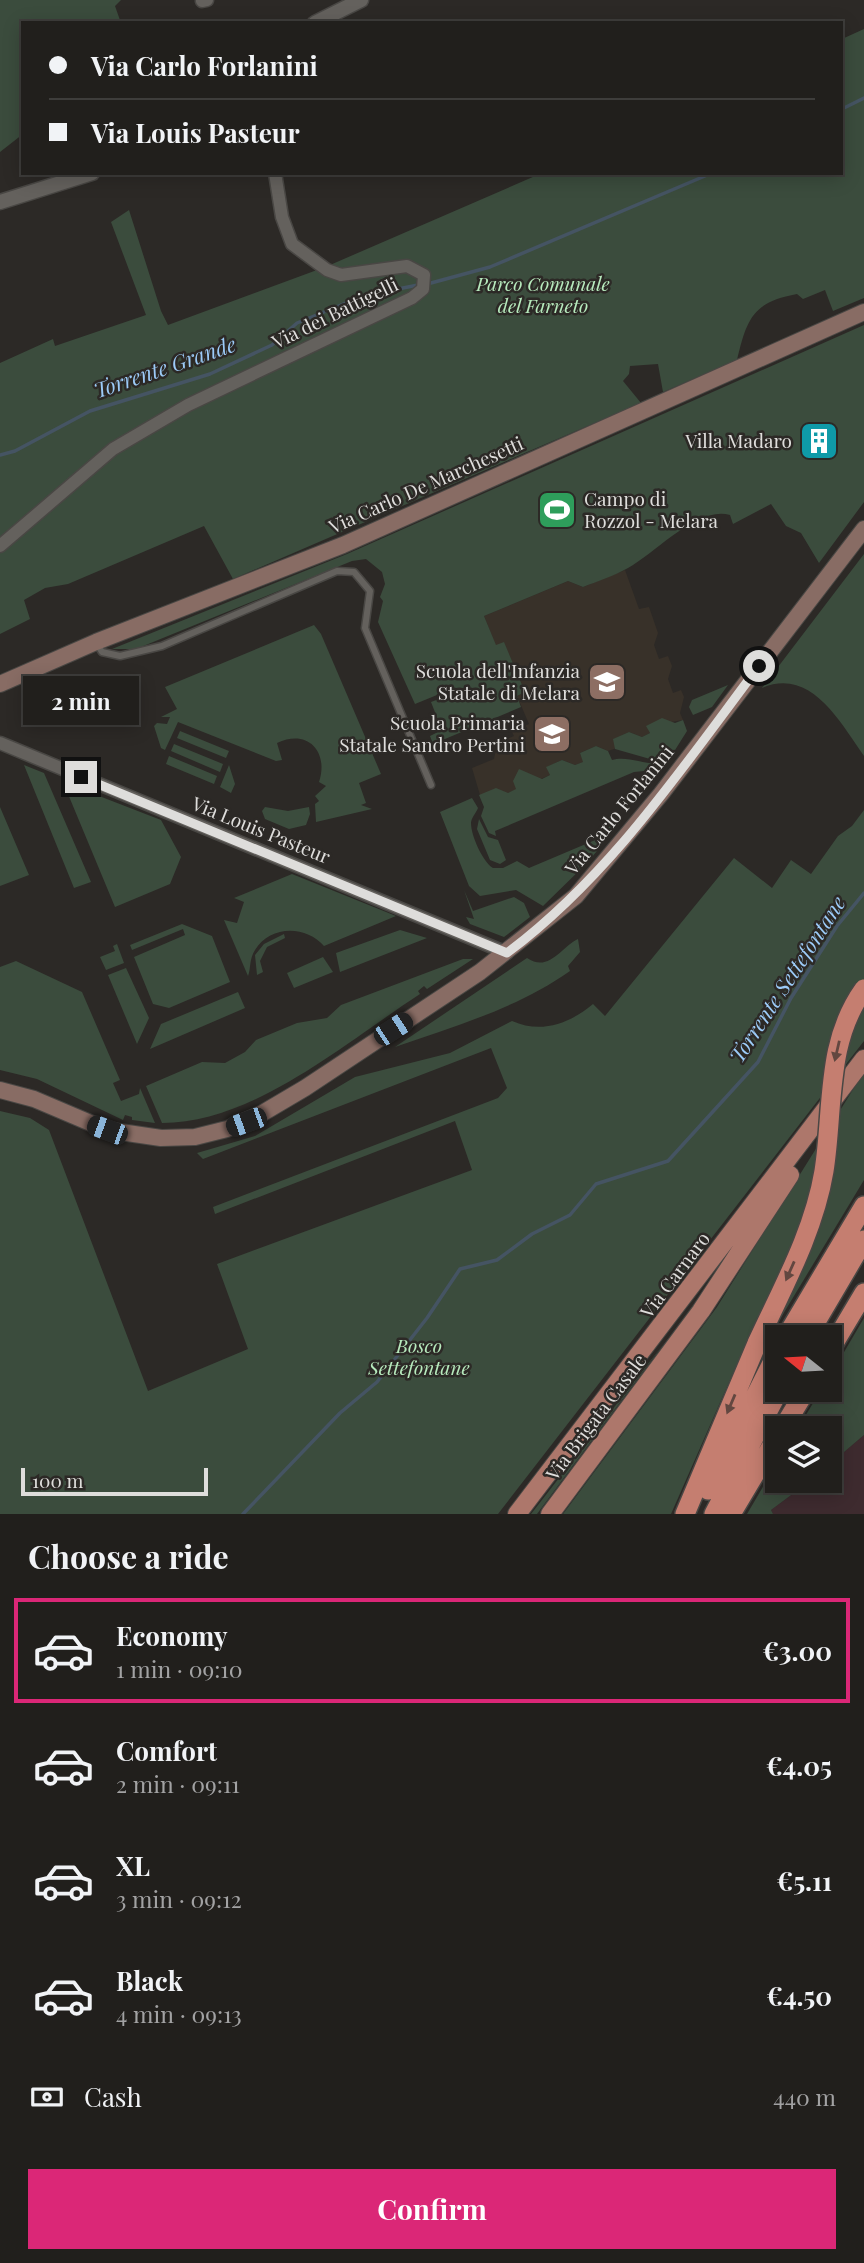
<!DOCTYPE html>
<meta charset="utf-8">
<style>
body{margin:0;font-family:"Playfair Display",serif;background:#292725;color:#f1f3f6;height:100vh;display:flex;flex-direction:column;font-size:26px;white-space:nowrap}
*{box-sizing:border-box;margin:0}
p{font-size:23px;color:#a2a2a3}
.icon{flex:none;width:38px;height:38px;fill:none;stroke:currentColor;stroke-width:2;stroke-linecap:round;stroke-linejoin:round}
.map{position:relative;height:1514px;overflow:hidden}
.drawer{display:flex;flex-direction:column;background:#211f1c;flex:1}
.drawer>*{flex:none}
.hud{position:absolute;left:21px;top:21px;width:822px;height:154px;border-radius:0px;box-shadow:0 4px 18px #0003,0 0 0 2px #3e3d3b;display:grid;align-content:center;height:154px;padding:0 28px;background:#211f1c}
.needle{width:46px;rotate:288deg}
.controls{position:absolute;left:765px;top:1325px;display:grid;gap:14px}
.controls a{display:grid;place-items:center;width:77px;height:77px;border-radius:0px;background:#211f1c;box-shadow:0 4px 18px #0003,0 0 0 2px #3e3d3b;font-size:35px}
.scale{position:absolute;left:21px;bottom:18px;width:187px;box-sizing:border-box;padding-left:7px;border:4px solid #dedddb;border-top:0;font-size:19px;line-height:24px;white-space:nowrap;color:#dedddb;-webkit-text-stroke:5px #2c2926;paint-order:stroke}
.end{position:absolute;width:32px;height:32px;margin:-16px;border:9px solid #dedddb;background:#111;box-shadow:0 0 0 4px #111}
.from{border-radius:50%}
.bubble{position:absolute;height:49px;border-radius:0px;background:#211f1c;box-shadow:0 4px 18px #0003,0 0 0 2px #3e3d3b;font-size:23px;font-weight:700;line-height:49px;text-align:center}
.car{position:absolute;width:21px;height:42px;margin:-21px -10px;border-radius:9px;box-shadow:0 0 5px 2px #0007;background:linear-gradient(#222 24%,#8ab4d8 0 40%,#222 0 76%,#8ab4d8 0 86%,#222 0)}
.hud b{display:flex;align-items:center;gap:24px;height:66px;font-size:26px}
.hud b+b{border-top:2px solid #3e3d3b}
.hud i{width:18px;height:18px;background:#f1f3f6}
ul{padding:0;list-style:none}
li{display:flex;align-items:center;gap:21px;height:105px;margin:0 14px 10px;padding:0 14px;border:4px solid transparent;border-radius:0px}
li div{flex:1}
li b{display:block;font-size:26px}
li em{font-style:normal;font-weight:700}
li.active{border-color:#db2777}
li>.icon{width:63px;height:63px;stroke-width:1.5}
h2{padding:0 28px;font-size:32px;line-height:84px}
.pay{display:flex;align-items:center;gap:18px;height:77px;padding:0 28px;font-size:26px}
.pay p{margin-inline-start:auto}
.cta{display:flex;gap:14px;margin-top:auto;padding:14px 28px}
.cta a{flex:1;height:80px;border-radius:0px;background:#db2777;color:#fff;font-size:28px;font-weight:700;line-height:80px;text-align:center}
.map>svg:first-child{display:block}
</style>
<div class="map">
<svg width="864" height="1514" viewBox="0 0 864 1514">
<rect width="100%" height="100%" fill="#2c2926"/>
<!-- industrial -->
<path fill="#3e2b2f" d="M864,1435V1514H773L771,1510L810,1481L830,1480V1464Z"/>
<!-- built -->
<path fill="#383129" d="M625,570L639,609L649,607L658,633L654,645L659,659L668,656L672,666L668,679L673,693L681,690L684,697L680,713L683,720L647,726L650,733L642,737L629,732L614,739L617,748L608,751L596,746L580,753L584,762L575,765L562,760L547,767L550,775L508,793L480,795L472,768L494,759L497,743L514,736L512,732L529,724L517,696L525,692L504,643L496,646L484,616L568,581L583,587Z"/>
<!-- green -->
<path fill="#3b4c3d" d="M0,0H121L115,6L121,23H23V134L0,152Z
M864,29V298L833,311L825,290L803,299L797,294C753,302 747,318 737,360L663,392L658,364L630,366L629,374L623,381L641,403L233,579L204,526L68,584L45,588L24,600L30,619L0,634V553L96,470L128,446L188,411L418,300L431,283L428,271L415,262L344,269L330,265L542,173H842V39Z
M129,210L161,311L168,325L317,270L409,271L418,279V285L409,294L189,397L106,447L0,538V363L53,339L55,346L146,315L111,222Z
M864,325V502L819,563L801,533L786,526L771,504L733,524L730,515C699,505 655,553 628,568C614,576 598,581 583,587L568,581L484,616L496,645L504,642L525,692L517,696L521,707L433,744L430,736L442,730L431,702L439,699L437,695L415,704L378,622L383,601L380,597L385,584L382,572L366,559L352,561L136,649H112L347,554Z
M864,554V756C840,722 811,667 762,688Z
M314,625L321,634L381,774L359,783L366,803L361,805L372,809L316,822L315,804L319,801L315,796L326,786L319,782C329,752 308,728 277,743L282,760L276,761L178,722L165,750L161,748L154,726L157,723L167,724L170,717H161L177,709L165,687Z
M728,685L712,707L693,715L689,707L692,700Z
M662,718L675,723L683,720L687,731L670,758L650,759L615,749L613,739L629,732L642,737L650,733L646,726Z
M180,731L229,751L226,758L177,738Z
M174,744L223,764L220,772L171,751Z
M596,746L608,751L612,760C628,755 648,766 665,764L659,766L654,778L644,771L634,772L495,831L496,836L489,833L481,816L484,807L479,795L496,788L508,793L516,789L513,781L519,769L542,779L550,775L546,767L562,760L575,765L583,762L580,753Z
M169,756L217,776L214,784L166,764Z
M24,765L44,773L91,882L74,888Z
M229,765L235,784L231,793L220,787Z
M63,782L161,820L181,857L170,884L115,907Z
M472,798L478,808C476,813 471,818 471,823C471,836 483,862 493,868H503L517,861L529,868L600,838L611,824L618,821L620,823L587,863L543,906L516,890L480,896L469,886L440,812Z
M0,807L29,875L0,886Z
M265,807L288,811L309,807L310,814L306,825L289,829L265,819L262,811Z
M864,810V1041L498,1514H0V1111L30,1118L49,1130L148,1391L248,1349L217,1264L472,1170L455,1121L215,1214L213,1207L498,1098L507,1088L491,1048L203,1159L197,1153L255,1136L355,1077L450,1053L512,1021C541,1034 569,1024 593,1004L605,1016L734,858L772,888L791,860L811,874L838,836L852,826Z
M479,819L488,837L498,840L506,860L500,864L490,860L477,829Z
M292,874L396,916L324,946C306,925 270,925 255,950C249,959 251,969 248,976L224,920L237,923L244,902L234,898Z
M464,890L473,911L514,897L524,903L530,917L504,937L470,924L466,917L474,919Z
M182,924L212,936L230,982L169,1008L153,1004L134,957L185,935L183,929L132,950L130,945Z
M400,930L427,938L340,972L336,953Z
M284,934L285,938L267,947L260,961L263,972L257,975L255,955L264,944Z
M578,939L580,952L568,966L570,971C518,1008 455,1026 395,1047L527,958C549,973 561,947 578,939Z
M117,944L124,963L106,970L100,957L115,951L113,946Z
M323,957L333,972L294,988L287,973Z
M463,959H473L427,989L424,986L418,991L420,994C346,1042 254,1123 162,1123L146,1086L202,1062L225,1063L245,1052L256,1040L297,1023L327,1018L341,1005Z
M16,961L82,992L120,1080L113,1083L121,1101L139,1094L140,1088L155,1123L132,1120V1117L125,1115L123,1120L37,1079L0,1070V967Z
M126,968L149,1018L137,1044L108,975Z
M238,992L245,1008L150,1049L161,1024Z
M864,1072V1180L765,1344L748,1339L671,1514H563L717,1307Z
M864,1318V1435L830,1464V1428H798L821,1390H830V1376Z
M665,1342L537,1514H531Z
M777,1463V1480L810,1481L771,1510L773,1514H747Z"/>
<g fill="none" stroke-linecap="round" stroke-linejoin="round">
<!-- stream -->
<path stroke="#455463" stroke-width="3.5" d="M842,109L864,98
M431,283L490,267L712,173
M0,455L15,451L90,411L210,374L272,345L297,323L363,296L418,285
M243,1514L340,1413L377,1382L427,1318L460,1269L497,1260L532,1234L570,1215L596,1184L668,1161L758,1062L791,998L837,926L864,893"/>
<defs>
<path id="service" d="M97,644L102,652L120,656L162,646L337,571L354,572L370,591L365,628L431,785"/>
<path id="minor" d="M202,1L207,0
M0,546L113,449L188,405L412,298L423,289L424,275L407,266L341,275L327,270L292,244L282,217L275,173
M0,743L507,953"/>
<path id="tertiary" d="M315,23L361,0
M0,202L92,173"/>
<path id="secondary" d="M0,684L96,642L343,545L864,312
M0,1090L34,1099L107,1130L161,1138L195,1137L227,1129L261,1114L305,1088L480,972L576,896L661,794L864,529"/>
<path id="primary" d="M517,1514L864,1059
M550,1514L701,1311L790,1175"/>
<path id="trunk" d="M786,1337L864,1206
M807,1337L864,1240
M830,1350L864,1293
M783,1428L806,1390
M708,1490L777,1353
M685,1514L758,1341
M714,1514L779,1390
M731,1514L777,1437"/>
</defs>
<!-- service casing -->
<use href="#service" stroke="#494744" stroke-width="9"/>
<!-- minor casing -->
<use href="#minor" stroke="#494744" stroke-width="15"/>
<!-- tertiary casing -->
<use href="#tertiary" stroke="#494744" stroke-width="17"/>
<!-- secondary casing -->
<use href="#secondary" stroke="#494744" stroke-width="18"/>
<!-- primary casing -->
<use href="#primary" stroke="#494744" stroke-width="20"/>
<!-- trunk casing -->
<use href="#trunk" stroke="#494744" stroke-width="22"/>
<!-- service -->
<use href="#service" stroke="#64615d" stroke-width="6"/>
<!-- minor -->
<use href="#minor" stroke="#64615d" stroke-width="12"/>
<!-- tertiary -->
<use href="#tertiary" stroke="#64615d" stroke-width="14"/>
<!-- secondary -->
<use href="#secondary" stroke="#886c64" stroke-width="16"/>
<!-- primary -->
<use href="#primary" stroke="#ad776b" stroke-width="18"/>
<!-- trunk -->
<use href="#trunk" stroke="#c57e70" stroke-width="19"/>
<defs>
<path id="trunk-bridge" d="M758,1341C783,1287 814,1231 824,1171C834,1108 825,1043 864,989"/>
</defs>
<!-- trunk-bridge casing -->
<use href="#trunk-bridge" stroke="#494744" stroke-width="22" stroke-linecap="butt"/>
<!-- trunk-bridge -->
<use href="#trunk-bridge" stroke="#c57e70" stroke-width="19"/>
</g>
<!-- one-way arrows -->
<defs><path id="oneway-solid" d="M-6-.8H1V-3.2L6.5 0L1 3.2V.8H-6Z" transform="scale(1.75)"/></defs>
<g fill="#624740">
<use href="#oneway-solid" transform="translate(837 1051) rotate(103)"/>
<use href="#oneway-solid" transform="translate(790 1271) rotate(114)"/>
<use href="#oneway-solid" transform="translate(731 1404) rotate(113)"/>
</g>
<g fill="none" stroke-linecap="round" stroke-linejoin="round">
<!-- route -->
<path stroke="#dedddb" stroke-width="9" d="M81,777L507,953C610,876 682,768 759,666"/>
</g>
<!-- icons -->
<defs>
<symbol id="building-square" viewBox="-11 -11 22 22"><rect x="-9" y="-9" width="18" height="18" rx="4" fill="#0f9aa8" stroke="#2c2926"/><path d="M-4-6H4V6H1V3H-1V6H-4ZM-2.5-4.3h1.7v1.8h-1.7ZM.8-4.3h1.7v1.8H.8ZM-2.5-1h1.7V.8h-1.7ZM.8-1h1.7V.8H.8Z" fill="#fff"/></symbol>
<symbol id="stadium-square" viewBox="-11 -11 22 22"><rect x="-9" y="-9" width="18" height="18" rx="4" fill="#2e9e5b" stroke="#2c2926"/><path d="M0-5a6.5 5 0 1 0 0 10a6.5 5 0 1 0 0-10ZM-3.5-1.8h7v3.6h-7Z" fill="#fff"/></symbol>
<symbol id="school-square" viewBox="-11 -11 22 22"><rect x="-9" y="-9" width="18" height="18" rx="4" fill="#8d6e63" stroke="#2c2926"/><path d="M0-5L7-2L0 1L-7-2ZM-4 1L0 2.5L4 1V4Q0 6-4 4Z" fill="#fff"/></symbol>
</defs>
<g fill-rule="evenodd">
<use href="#building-square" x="797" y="419" width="44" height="44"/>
<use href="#stadium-square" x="535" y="488" width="44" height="44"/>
<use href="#school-square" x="585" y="660" width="44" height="44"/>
<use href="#school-square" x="530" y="712" width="44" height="44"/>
</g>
<g text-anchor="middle" stroke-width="5" stroke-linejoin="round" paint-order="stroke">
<!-- park labels -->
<g font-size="19" font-style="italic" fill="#b7eabd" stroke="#2c2926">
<text x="543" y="291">Parco Comunale<tspan x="543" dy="22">del Farneto</tspan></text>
<text x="419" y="1353">Bosco<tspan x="419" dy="22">Settefontane</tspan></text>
</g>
<!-- street labels -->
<g font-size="19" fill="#dedddb" stroke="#2c2926">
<text transform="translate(335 313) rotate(-26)" y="7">Via dei Battigelli</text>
<text transform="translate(426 485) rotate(-24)" y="7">Via Carlo De Marchesetti</text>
<text transform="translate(619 810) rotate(-51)" y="7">Via Carlo Forlanini</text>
<text transform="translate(261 830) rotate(22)" y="7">Via Louis Pasteur</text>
<text transform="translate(675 1275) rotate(-53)" y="7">Via Carnaro</text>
<text transform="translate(596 1417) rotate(-53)" y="7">Via Brigata Casale</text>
</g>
<!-- poi labels -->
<g font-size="19" fill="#dedddb" stroke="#2c2926" text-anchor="end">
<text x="792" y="448">Villa Madaro</text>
<text x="584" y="506" text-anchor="start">Campo di<tspan x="584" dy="22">Rozzol - Melara</tspan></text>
<text x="580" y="678">Scuola dell'Infanzia<tspan x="580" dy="22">Statale di Melara</tspan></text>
<text x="525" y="730">Scuola Primaria<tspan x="525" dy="22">Statale Sandro Pertini</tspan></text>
</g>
<!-- water labels -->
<g font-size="21" font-style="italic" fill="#9ccbf8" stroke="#2c2926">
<text transform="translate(165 368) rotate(-19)" y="7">Torrente Grande</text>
<text transform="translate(788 980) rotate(-57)" y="7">Torrente Settefontane</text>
</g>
</g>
</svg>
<div class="controls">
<a><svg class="needle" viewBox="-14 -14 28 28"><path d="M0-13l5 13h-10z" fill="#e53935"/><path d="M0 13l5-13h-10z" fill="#a2a2a3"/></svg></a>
<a><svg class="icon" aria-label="layers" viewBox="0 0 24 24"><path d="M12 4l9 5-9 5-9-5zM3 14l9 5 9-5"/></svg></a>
</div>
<div class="scale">100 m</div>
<i class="end from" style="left:759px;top:666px"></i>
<i class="end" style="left:81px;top:777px"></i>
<div class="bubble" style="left:23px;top:676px;width:116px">2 min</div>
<i class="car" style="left:393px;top:1029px;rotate:57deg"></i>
<i class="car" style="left:246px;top:1122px;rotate:250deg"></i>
<i class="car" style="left:107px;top:1130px;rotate:290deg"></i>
<div class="hud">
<b><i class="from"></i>Via Carlo Forlanini</b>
<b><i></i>Via Louis Pasteur</b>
</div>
</div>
<section class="drawer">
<h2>Choose a ride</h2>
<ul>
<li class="active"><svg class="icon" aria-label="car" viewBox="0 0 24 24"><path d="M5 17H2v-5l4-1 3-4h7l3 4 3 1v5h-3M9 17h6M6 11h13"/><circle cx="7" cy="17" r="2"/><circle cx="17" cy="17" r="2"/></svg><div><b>Economy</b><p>1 min · 09:10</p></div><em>€3.00</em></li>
<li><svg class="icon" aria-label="car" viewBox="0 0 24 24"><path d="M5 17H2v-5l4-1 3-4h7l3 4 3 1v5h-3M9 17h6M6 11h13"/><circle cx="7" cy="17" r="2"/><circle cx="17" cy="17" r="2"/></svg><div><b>Comfort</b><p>2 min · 09:11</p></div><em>€4.05</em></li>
<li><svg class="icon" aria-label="car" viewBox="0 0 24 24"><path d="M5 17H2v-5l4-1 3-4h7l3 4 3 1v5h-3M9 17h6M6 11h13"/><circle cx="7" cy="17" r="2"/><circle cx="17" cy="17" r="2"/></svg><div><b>XL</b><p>3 min · 09:12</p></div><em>€5.11</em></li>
<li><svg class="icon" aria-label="car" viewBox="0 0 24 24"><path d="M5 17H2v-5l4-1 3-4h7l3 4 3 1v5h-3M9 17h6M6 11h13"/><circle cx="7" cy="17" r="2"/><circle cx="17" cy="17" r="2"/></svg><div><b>Black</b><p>4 min · 09:13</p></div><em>€4.50</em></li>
</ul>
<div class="pay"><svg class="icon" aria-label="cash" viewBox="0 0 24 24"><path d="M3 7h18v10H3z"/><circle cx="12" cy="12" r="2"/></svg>Cash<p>440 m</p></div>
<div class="cta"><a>Confirm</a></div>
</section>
